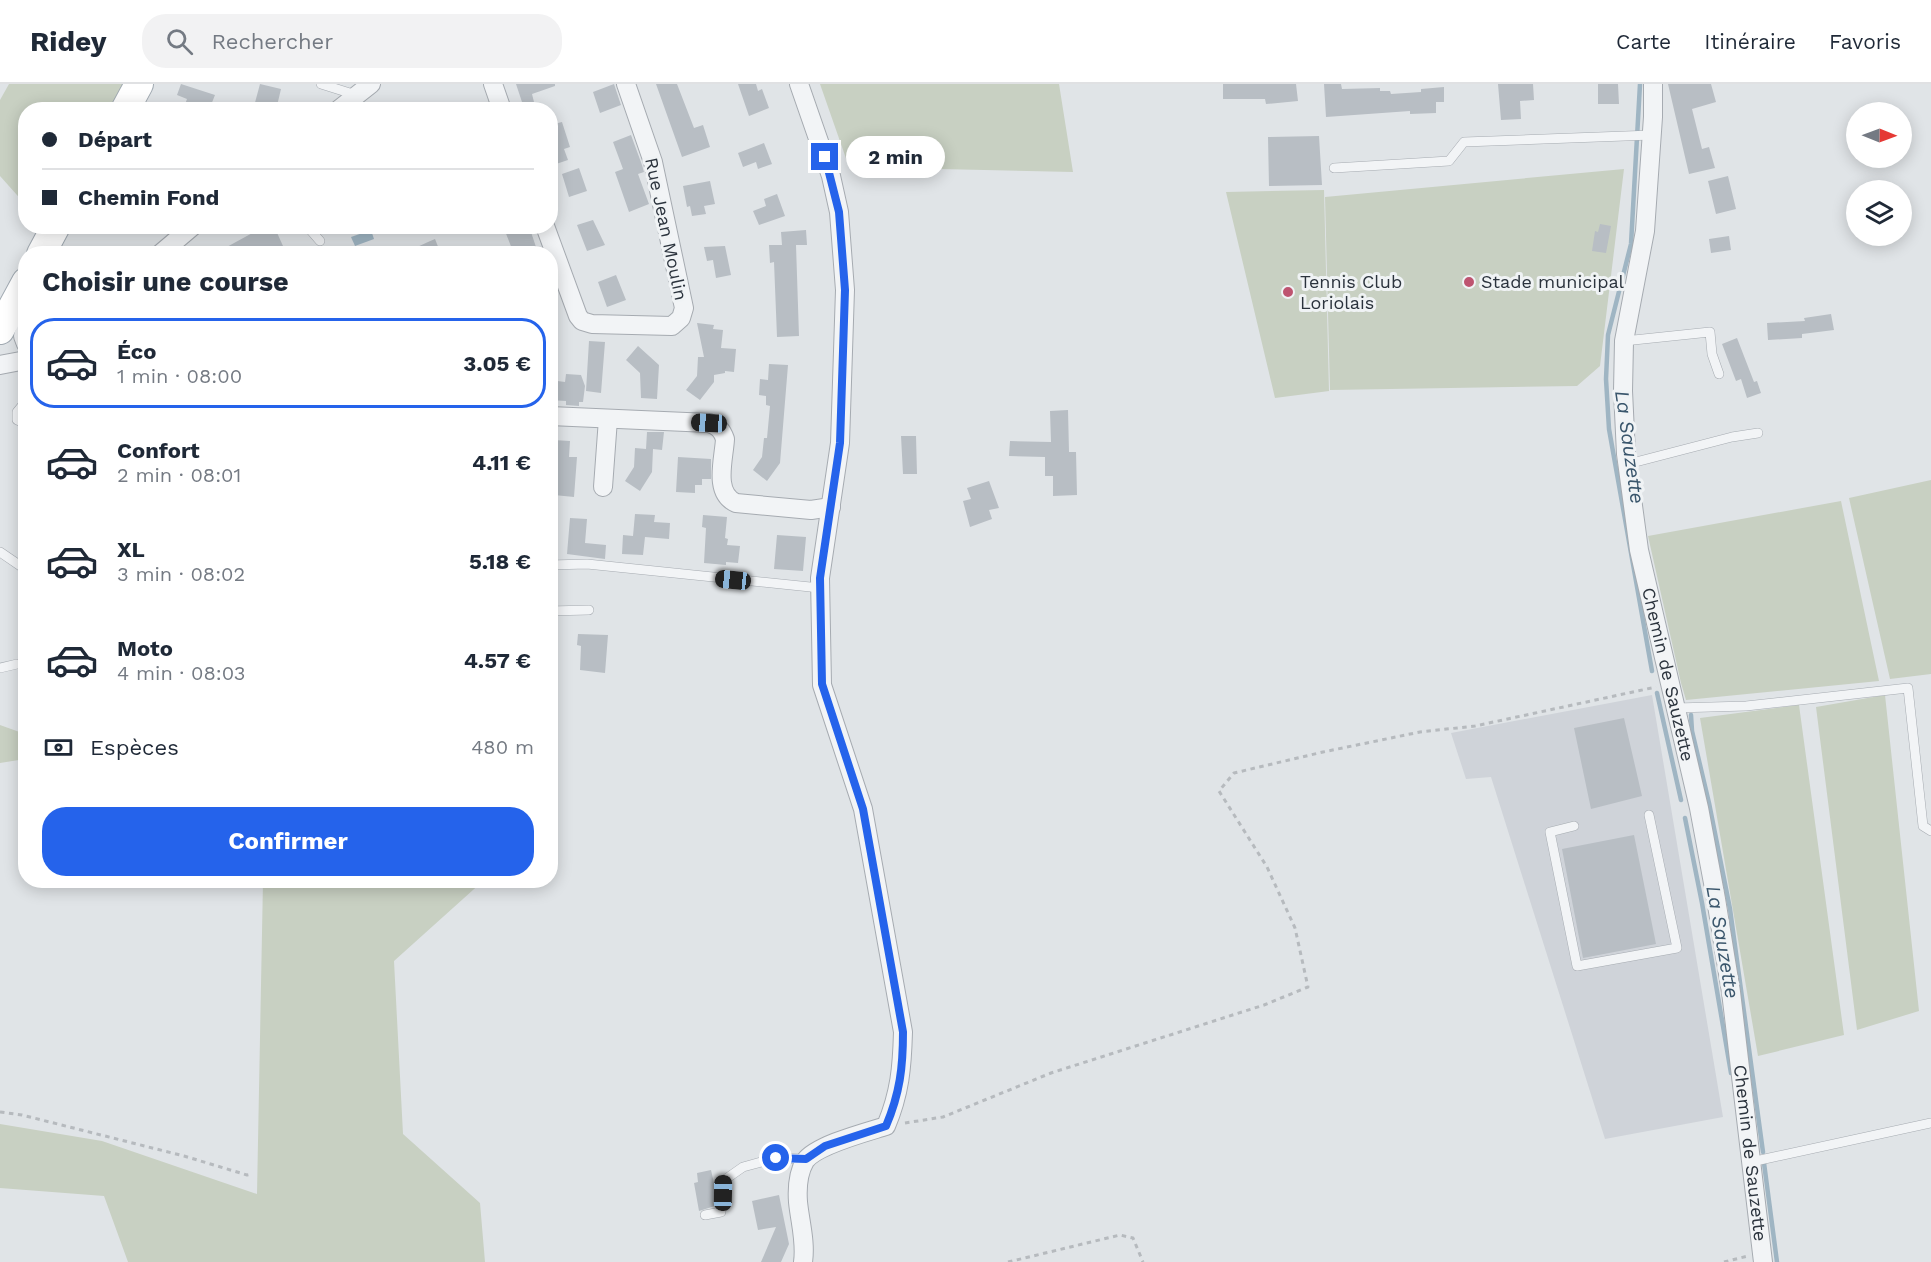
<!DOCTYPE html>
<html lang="fr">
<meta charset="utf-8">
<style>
body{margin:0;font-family:"Work Sans",sans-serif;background:#f2f2f3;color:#1f2937;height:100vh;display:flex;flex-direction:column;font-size:22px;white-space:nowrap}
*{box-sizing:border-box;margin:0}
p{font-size:20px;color:#747a83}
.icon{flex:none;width:33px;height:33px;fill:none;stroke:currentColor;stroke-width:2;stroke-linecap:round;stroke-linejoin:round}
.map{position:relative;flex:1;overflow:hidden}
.details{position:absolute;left:18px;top:162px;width:540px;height:642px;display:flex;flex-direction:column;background:#fff;border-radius:24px;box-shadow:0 3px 15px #0003}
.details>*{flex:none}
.banner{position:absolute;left:18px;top:18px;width:540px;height:132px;border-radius:24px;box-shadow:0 3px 15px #0003;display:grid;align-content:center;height:132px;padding:0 24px;background:#fff}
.needle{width:39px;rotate:91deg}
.controls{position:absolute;left:1846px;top:18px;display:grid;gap:12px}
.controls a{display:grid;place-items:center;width:66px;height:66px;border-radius:50%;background:#fff;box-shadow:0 3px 15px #0003;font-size:30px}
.end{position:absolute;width:27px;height:27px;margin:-14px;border:8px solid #2563eb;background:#fff;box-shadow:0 0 0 3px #fff}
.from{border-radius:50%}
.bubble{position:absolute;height:42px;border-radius:21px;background:#fff;box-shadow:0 3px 15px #0003;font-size:20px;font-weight:700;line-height:42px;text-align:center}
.car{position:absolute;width:18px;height:36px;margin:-18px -9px;border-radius:8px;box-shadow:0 0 4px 2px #0007;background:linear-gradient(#222 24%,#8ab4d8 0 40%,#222 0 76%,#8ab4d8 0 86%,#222 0)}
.banner b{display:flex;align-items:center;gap:21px;height:57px;font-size:22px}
.banner b+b{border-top:2px solid #e0e1e3}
.banner i{width:15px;height:15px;background:#1f2937}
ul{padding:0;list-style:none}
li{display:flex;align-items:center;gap:18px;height:90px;margin:0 12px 9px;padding:0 12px;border:3px solid transparent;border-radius:24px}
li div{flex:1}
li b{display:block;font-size:22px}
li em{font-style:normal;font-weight:700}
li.on{border-color:#2563eb}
li>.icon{width:54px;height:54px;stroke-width:1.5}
h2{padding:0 24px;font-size:27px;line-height:72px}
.pay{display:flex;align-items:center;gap:15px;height:66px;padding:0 24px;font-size:22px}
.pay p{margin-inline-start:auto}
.button{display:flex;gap:12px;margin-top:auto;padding:12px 24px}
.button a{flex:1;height:69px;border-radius:24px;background:#2563eb;color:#fff;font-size:24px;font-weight:700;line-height:69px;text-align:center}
header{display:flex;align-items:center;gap:36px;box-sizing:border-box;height:84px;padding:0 30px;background:#fff;border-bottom:2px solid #e0e1e3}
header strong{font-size:28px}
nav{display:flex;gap:33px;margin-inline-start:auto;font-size:21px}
.search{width:420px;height:54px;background:#f2f2f3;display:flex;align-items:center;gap:15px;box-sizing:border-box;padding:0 21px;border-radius:24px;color:#747a83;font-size:22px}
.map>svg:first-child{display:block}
</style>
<header>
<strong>Ridey</strong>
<div class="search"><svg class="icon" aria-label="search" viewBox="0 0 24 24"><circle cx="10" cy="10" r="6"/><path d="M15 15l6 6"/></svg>Rechercher</div>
<nav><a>Carte</a><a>Itinéraire</a><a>Favoris</a></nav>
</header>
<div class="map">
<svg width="1931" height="1178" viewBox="0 0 1931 1178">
<rect width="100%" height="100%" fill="#e0e4e7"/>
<!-- built -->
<path fill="#cfd3d9" d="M1652,611L1723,1033L1605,1055L1491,693L1466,695L1451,649Z"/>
<!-- green -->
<path fill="#c8d0c2" d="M9,0H128L114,25L26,26L25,120L0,92V16Z
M820,0H1059L1073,88L849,83Z
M1624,85L1600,282L1577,302L1330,306L1325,113Z
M1324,106L1329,307L1275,314L1226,108Z
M1931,396V590L1890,595L1849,414Z
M1841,417L1879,597L1686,616L1681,599L1648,452Z
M1885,611L1919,927L1857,946L1816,623Z
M1799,621L1844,951L1758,972L1700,634Z
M0,641L25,650V675L0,679Z
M263,797H483L394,877L403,1050L480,1119L485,1178H128L104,1112L0,1104V1040L102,1057L257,1110Z"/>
<!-- water -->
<path fill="#9fb5c3" d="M371,146L374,155L355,162L351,153Z"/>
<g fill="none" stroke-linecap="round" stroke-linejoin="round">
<!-- stream -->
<path stroke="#9fb5c3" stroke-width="4.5" d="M1640,0L1631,160L1608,251L1606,295L1609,345L1652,587
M1657,609L1681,716
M1691,631L1692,647L1709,719L1730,825L1763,1068
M1685,734L1702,819L1731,989
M1764,1079L1777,1178"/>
</g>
<!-- building -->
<path fill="#b8bec4" d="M181,0L215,11L209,26H183L187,15L177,11Z
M260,0L281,5L276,26H253Z
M516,0H555V2L532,10L534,18L523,21Z
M614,0L621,21L600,29L593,8Z
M656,0H677L694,44L703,41L710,63L682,73Z
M738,0H756L758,7L762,5L769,24L749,32Z
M1223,0H1296L1298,17L1266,20L1265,15H1223Z
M1324,0H1341L1342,5L1380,4V7H1390L1391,10L1421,8V5L1444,3V18H1436V29L1410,30V27L1326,33Z
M1498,0H1533L1534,16L1520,17L1521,35L1501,36Z
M1598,0H1618L1619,20H1598Z
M1668,0H1711L1716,18L1692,25L1702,65L1709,63L1715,84L1689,90Z
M562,38L570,63L564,65L568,76L553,81L550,74V41Z
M631,51L642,81L644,88L638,90L649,120L629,128L615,88L623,85L613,58Z
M1319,52L1322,101L1269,102L1268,53Z
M764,59L772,80L758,85L756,78L743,83L738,69Z
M579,84L587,107L569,113L562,90Z
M1728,92L1736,125L1716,130L1708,97Z
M710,97L715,120L704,122L706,130L692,132L690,122L687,123L683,102Z
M777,110L785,132L759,141L753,127L766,122L764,115Z
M593,136L605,161L587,167L577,141Z
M1600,140L1611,142L1606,169L1592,167L1595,147L1598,148Z
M265,142H274L283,162L272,166L274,170H214Z
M503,142H529L536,163L514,170Z
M806,146L807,161H796L799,252L777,253L774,178L770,179L769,161H782L781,148Z
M1729,152L1731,166L1711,169L1709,155Z
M435,155L441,170H402L428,158Z
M725,162L731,191L716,194L713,176L707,177L704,163Z
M616,191L626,216L607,223L598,198Z
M1831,230L1834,246L1802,250V254L1768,256L1767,239L1805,237L1804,234Z
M697,239L714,241L713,245L723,246L721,264L736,265L734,288L725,287V289L714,291V298L700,316L686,306L697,292L698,273H704Z
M1737,254L1754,298L1757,297L1761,309L1747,314L1741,295L1736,297L1722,260Z
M589,257L605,258L601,309L586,307Z
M638,262L659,281L657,315L641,314L640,289L626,276Z
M769,280L788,281L780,379L767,397L753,386L762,373L764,354H767L770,322L766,321V312L759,311L760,295L768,296Z
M566,290L581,291L585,302L583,318H579V322L566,321V317L550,316V296L565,298Z
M1068,326L1069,368H1076L1077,411L1053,412V392H1045V373L1009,372L1010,357L1051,358L1050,327Z
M647,348H664L662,366L653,365L652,388L640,407L625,397L634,383L635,364L646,365Z
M901,352H916L917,390H903Z
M553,356L570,357L569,373H577L574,413L554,411L556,372H552Z
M678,373L711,375V395H702V401H695V409L676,408Z
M989,397L999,424L989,426L992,435L970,443L963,417L971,415L967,404Z
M635,430L655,431L654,438L670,439L669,455L645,453L643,471L622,470L623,451L633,452Z
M703,431L727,433L725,454L728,455L727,461L740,462L738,479L726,478V481L704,479L706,444L702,443Z
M570,434L587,435L585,459L606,461L605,475L567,470Z
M777,451L806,453L803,487L774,485Z
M578,550L608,551L605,589L580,586L581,562L577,561Z
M1624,634L1642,712L1591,725L1574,644Z
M1634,751L1656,860L1583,874L1562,765Z
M711,1086L716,1108L715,1122L699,1127L694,1099L698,1098L697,1089Z
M779,1111L789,1160L781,1178H761L776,1143L758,1146L752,1117Z"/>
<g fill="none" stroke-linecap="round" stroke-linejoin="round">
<defs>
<path id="lane" d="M321,0L356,11
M1334,84L1449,77L1464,58L1652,51
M307,142L320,157
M1624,257L1710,248L1712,270L1719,290
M26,317L17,328V336L26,340
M1628,380L1732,353L1758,349
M0,468L22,483
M550,481L587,480L820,504
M550,527L589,526
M0,584L17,580
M1676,624L1746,622L1908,604L1923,742L1931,747
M1574,742L1550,748L1577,882L1677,864L1649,731
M1751,1078L1931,1039
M705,1131L721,1128L723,1097L743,1083L776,1074L806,1075"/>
<g id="street">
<path d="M493,0L502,26"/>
<path d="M799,0L831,92L839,128L845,206L840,359L820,494L822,601L863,725L903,948C902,983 900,1009 886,1042C867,1048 816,1061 805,1077C798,1089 797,1104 798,1118C800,1138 806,1158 803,1178"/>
<path id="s1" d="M1653,0V33L1645,147L1624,257L1623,307L1626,370L1639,466L1699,724L1716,815L1731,908L1763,1178"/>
<path d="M338,26L371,0"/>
<path d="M545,142L578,232L582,237L592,240L672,242L681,234L684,224L653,78L626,0"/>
<path d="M160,170L193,142"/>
<path d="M26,243L23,252L26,260"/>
<path d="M0,281L26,276"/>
<path d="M550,332L709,339C718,342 722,346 725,355C724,375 713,409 736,419L811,426L831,423"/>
<path d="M603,403L608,335"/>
</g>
<path id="primary" d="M125,26L139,0
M41,170L56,142
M0,246L26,198"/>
</defs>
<!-- lane casing -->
<use href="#lane" stroke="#a6abb1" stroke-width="10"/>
<!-- street casing -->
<use href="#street" stroke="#a6abb1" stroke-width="20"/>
<!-- primary casing -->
<use href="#primary" stroke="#a1aab2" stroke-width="30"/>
<!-- path -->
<path stroke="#b6babe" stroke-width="3" stroke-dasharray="4.5 4.5" stroke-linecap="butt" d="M0,1028L22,1031L184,1072L247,1091L252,1090
M905,1039L943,1033L1051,989L1264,921L1308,903L1295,844L1267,783L1219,707L1234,689L1323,668L1420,648L1475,642L1656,603
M1008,1178L1120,1151L1133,1154L1143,1178
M1724,1178L1748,1172"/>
<!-- lane -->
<use href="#lane" stroke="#f2f4f6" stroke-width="9"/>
<!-- street -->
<use href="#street" stroke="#f2f4f6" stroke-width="18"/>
<!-- primary -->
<use href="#primary" stroke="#fff" stroke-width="28"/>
</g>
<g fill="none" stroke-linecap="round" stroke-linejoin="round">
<!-- route -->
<path stroke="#2563eb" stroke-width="8" d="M776,1074L806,1075L825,1062L886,1042C900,1009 903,983 903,948L863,725L822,600L820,494L840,359L845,206L839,128L825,73"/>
</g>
<!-- markers -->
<g fill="#be5470" stroke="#f0f3f5" stroke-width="2">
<circle cx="1469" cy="198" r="6"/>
<circle cx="1288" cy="208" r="6"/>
</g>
<g text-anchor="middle" stroke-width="6" stroke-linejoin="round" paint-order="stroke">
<!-- street labels -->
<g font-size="18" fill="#2b333d" stroke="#f0f3f5">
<text transform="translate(666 145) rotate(78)" y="6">Rue Jean Moulin</text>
<text dy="6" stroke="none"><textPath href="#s1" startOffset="597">Chemin de Sauzette</textPath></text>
<text dy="6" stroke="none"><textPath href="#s1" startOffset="1083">Chemin de Sauzette</textPath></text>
</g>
<!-- poi labels -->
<g font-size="18" fill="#2b333d" stroke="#f0f3f5" text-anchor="start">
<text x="1300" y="204">Tennis Club<tspan x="1300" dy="21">Loriolais</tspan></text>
<text x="1481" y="204">Stade municipal</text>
</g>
<!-- water labels -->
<g font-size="20" font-style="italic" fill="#3a566c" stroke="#f0f3f5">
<text transform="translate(1630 363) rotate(82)" y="7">La Sauzette</text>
<text transform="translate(1723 858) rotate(80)" y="7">La Sauzette</text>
</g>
</g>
</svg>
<div class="controls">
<a><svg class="needle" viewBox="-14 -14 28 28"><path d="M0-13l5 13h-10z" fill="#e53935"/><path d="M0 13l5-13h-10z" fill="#747a83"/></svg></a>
<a><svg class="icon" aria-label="layers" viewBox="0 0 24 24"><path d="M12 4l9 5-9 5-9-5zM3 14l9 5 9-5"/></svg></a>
</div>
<i class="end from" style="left:776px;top:1074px"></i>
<i class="end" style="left:825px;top:73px"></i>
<div class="bubble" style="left:846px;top:52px;width:99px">2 min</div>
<i class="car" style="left:709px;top:339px;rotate:273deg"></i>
<i class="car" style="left:733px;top:496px;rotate:276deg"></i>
<i class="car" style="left:723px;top:1109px;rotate:1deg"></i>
<div class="banner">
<b><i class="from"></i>Départ</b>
<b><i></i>Chemin Fond</b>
</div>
<section class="details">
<h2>Choisir une course</h2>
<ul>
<li class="on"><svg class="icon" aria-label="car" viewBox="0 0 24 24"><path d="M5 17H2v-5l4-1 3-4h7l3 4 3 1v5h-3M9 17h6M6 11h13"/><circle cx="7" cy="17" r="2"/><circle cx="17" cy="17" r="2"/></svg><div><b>Éco</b><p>1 min · 08:00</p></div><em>3.05 €</em></li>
<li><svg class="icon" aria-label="car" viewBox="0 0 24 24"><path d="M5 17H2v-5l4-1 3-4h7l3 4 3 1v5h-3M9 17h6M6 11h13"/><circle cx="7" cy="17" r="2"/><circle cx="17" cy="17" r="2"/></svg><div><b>Confort</b><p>2 min · 08:01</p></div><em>4.11 €</em></li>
<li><svg class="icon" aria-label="car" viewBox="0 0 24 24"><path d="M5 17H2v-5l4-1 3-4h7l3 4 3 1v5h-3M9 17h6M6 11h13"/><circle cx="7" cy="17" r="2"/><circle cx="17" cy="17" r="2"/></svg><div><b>XL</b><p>3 min · 08:02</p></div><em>5.18 €</em></li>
<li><svg class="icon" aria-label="car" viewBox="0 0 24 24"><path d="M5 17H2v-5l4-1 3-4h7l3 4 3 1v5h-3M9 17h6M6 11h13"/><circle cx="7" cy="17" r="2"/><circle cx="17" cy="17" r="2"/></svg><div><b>Moto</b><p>4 min · 08:03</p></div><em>4.57 €</em></li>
</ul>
<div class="pay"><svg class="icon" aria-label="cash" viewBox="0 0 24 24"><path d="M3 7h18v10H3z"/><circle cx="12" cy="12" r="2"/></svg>Espèces<p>480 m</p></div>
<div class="button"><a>Confirmer</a></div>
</section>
</div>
